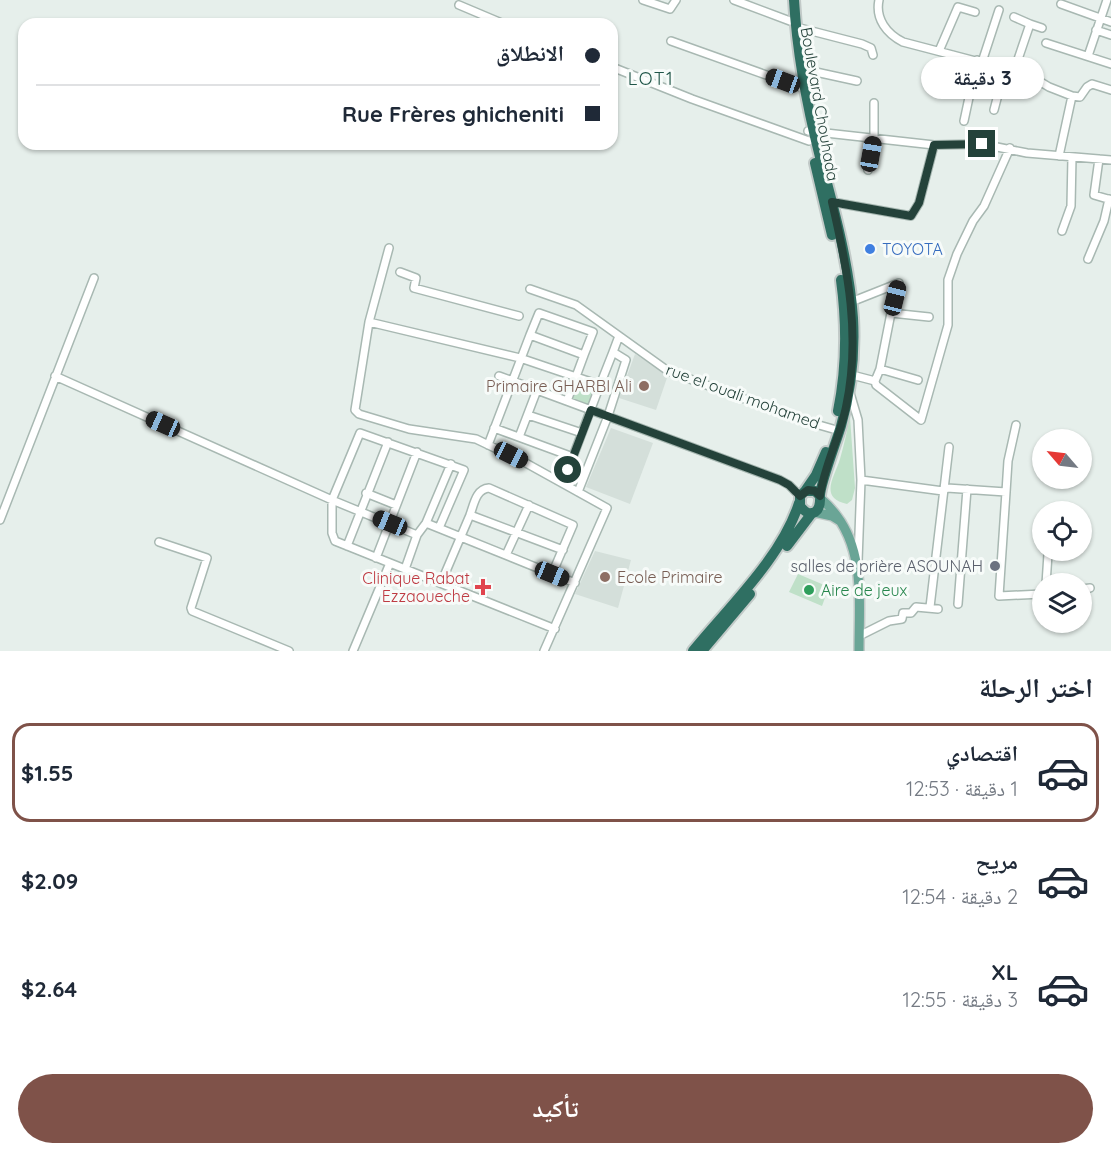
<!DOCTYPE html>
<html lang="ar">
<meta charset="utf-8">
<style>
body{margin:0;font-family:Quicksand,"Noto Naskh Arabic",sans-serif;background:#f2f2f3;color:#1f2937;direction:rtl;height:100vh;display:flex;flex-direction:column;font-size:22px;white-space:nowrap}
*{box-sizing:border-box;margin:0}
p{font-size:20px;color:#747a83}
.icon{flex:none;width:33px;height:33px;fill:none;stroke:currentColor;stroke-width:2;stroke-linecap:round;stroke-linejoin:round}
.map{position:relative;height:651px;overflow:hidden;direction:ltr}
.drawer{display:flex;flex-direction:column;background:#fff;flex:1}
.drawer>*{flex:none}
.top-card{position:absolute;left:18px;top:18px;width:600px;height:132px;border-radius:18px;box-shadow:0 2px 4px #0004;direction:rtl;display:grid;align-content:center;height:132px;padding:0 18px;background:#fff}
.needle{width:39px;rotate:298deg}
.buttons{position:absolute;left:1032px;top:429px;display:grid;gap:12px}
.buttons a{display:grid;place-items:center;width:60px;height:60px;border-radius:50%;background:#fff;box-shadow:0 2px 4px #0004;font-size:30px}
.end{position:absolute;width:27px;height:27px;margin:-14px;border:8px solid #24423a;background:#fff;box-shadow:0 0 0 3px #fff}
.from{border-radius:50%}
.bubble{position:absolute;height:42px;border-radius:21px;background:#fff;box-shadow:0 2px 4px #0004;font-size:20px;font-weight:800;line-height:42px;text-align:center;direction:rtl}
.car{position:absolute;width:18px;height:36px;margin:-18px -9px;border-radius:8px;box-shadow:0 0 4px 2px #0007;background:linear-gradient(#222 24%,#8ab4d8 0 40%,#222 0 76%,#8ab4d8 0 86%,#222 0)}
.top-card b{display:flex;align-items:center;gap:21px;height:57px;font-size:22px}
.top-card b+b{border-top:2px solid #e0e1e3}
.top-card i{width:15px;height:15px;background:#1f2937}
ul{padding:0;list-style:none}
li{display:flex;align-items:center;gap:18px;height:99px;margin:0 12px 9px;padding:0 6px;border:3px solid transparent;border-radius:18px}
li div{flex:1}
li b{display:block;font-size:22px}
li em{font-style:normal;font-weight:800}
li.active{border-color:#7f5249}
li>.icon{width:54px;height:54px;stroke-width:1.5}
h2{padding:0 18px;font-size:27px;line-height:72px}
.action{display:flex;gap:12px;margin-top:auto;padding:12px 18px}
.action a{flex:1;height:69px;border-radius:36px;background:#7f5249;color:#fff;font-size:24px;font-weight:800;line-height:69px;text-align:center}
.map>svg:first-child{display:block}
</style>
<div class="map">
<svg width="1111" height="651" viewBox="0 0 1111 651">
<rect width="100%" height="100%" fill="#e6efeb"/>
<!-- built -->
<path fill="#d4dfda" d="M635,354L668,375L656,410L619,398Z
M611,428L653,443L630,504L586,487Z
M595,551L631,560L618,608L575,594Z"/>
<!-- green -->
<path fill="#bfe0c8" d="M577,380L598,386L590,408L569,400Z
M850,417L855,488L852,500L847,504C818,498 835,476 840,459C844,445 847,431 850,417Z
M798,574L829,587L822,606L789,592Z"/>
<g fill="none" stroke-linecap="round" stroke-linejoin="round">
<defs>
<path id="minor" d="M643,0L670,9L676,0
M734,0L790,21
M879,0C875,19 887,34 903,42L1029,75L1049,87L1072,96
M1061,4L1111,22
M459,5L504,24
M1014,17L1030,24
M796,27L862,44L871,48L873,55
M1096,30L1111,35
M671,41L800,87
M1046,43L1111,64
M939,51L958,7L975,12
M1088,56L1107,0
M982,62L999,10
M612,67L692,99L809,141
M802,69L857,81
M1014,71L1030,24L1042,28
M943,93L953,55
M994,110L1005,68
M964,121L977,60
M808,131L934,145L982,144L1027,153L1111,160
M1059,156L1072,96L1080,97L1087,87L1092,84L1111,90
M1099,159L1094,195L1111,200
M868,170L874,138V103
M832,202L911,216L919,203L934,145
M1062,231L1071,206L1072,157
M389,248L369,322L355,410L359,414L409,429L476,439L524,462L607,508L544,651
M1088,259L1104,221L1109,199
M400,272L416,278L414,288L519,316
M530,289L576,305L668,371L805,421L833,429
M851,302L899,283L891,313
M369,322L520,358L600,385L563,483
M530,335L539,313L593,332L584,355
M613,352L619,336
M880,369L918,380
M852,375L875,381L876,385L921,420L948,325V280L957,254L973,221L984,206L1010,148
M55,376L332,500L417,535
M499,376L780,480L789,485L800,496
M875,381L880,369L891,313L929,317
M850,393L858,420L861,480L858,561
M528,415L582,433
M494,428L573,457
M519,437L537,390
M488,445L530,335L584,355L567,401
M861,480L943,491L947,488L1006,492L999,596L1042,594
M578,492L608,416L626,360L613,352L600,385
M1006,492L1008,461L1016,425
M366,493L396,505
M470,515C474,504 476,489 489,488L573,525L552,574
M0,520L94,278
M426,523L575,583
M439,528L464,470L360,433L332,500V533L335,541L555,629
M159,542L207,558L191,608L192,611L289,651
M347,546L388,442
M506,555L529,505
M376,558L417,452
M405,569L417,535L426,523L451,464
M441,583L470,515L563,550
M1046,584L1048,554
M1082,589L1090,588
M958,604L967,489
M930,607L949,447
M859,636L889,621L902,619L903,613H911L916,607L938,609
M353,651L390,563"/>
<path id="major" d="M821,499C867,538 859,597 859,651
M814,512L832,516L840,521"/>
<path id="highway" d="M794,0C797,52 807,106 820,157C834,209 849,263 853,318C855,354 851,391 841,426C837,440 820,484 820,496C821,511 812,521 800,506V496L805,491H815L820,496
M815,163L832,235
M838,411C847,367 847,324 841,280
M805,491L816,475L826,452
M787,546L812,513
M693,651C729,607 782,557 799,503
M702,651L750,594"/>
</defs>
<!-- minor casing -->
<use href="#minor" stroke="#a8b8b2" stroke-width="10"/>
<!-- major casing -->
<use href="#major" stroke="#c2cac8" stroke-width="12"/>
<!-- highway casing -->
<use href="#highway" stroke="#c2cac8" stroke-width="14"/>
<!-- minor -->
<use href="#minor" stroke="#fff" stroke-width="7"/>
<!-- major -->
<use href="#major" stroke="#6aa596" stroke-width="9"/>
<!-- highway -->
<use href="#highway" stroke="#2f6f62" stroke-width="10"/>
</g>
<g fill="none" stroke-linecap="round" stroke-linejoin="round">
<!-- route -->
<path stroke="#24423a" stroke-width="8" d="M568,470L591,410L780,480L789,485L800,496L808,490L815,491L820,496C824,466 840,437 846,407C861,338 848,270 832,202L911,216L919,203L934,145L982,144"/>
</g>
<!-- markers -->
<circle fill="#3f7fe0" stroke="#f7fbf9" stroke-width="2" cx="870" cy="249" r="6"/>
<g fill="#8d6e63" stroke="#f7fbf9" stroke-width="2">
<circle cx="644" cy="386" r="6"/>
<circle cx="605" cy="577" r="6"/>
</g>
<circle fill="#6b7280" stroke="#f7fbf9" stroke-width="2" cx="995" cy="566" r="6"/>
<path fill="#e0444e" stroke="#f7fbf9" stroke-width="2" d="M480 578h6v6h6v6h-6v6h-6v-6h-6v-6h6z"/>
<circle fill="#2e9e5b" stroke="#f7fbf9" stroke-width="2" cx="809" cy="590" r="6"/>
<g text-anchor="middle" stroke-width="6" stroke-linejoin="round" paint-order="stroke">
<!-- street labels -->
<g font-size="16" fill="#24423a" stroke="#f7fbf9">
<text transform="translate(820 104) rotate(80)" y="6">Boulevard Chouhada</text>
<text transform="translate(743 396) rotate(20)" y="6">rue el ouali mohamed</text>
</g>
<!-- shop labels -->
<g font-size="16" fill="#366cbe" stroke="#f7fbf9" text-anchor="start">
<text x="882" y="255">TOYOTA</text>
</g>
<!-- education labels -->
<g font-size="16" fill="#785e54" stroke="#f7fbf9" text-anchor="end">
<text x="632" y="392">Primaire GHARBI Ali</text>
<text x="617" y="583" text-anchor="start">Ecole Primaire</text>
</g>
<!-- worship labels -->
<g font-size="16" fill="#5b616d" stroke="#f7fbf9" text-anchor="end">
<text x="983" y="572">salles de prière ASOUNAH</text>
</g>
<!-- health labels -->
<g font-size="16" fill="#be3a42" stroke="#f7fbf9" text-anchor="end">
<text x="470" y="584">Clinique Rabat<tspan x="470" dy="18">Ezzaoueche</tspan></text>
</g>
<!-- leisure labels -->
<g font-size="16" fill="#27864d" stroke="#f7fbf9" text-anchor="start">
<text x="821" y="596">Aire de jeux</text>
</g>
<!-- neighbourhood labels -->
<g font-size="18" letter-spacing="1.5" fill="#1f5548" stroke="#f7fbf9">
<text x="651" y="85">LOT1</text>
</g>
</g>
</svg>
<div class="buttons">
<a><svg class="needle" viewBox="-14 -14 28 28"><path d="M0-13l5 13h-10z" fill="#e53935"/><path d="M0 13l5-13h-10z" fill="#747a83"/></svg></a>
<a><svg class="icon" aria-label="locate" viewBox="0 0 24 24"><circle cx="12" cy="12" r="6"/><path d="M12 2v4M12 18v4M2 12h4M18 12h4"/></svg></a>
<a><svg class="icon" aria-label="layers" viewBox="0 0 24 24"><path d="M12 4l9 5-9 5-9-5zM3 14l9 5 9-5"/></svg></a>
</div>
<i class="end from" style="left:568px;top:470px"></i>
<i class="end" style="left:982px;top:144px"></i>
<div class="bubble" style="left:921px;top:57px;width:123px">3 دقيقة</div>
<i class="car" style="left:783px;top:81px;rotate:290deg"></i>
<i class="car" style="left:871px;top:154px;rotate:10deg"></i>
<i class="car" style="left:895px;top:298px;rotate:14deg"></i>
<i class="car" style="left:163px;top:424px;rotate:294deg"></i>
<i class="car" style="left:511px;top:455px;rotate:117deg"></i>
<i class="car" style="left:390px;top:523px;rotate:292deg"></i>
<i class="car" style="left:552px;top:574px;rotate:112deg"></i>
<div class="top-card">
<b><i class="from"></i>الانطلاق</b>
<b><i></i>Rue Frères ghicheniti</b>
</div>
</div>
<section class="drawer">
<h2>اختر الرحلة</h2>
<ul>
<li class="active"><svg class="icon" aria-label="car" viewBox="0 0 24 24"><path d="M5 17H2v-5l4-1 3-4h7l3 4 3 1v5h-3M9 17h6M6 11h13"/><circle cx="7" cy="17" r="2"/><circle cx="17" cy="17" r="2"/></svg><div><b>اقتصادي</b><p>1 دقيقة · 12:53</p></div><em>$1.55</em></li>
<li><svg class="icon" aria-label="car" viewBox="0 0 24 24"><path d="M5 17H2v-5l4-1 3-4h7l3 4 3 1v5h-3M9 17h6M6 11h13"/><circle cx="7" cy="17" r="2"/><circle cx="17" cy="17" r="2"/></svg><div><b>مريح</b><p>2 دقيقة · 12:54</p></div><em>$2.09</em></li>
<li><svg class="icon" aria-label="car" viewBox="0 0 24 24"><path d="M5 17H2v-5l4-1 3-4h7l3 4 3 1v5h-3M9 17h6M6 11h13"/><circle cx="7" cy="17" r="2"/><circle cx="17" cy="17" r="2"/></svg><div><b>XL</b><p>3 دقيقة · 12:55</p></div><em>$2.64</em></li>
</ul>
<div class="action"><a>تأكيد</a></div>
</section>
